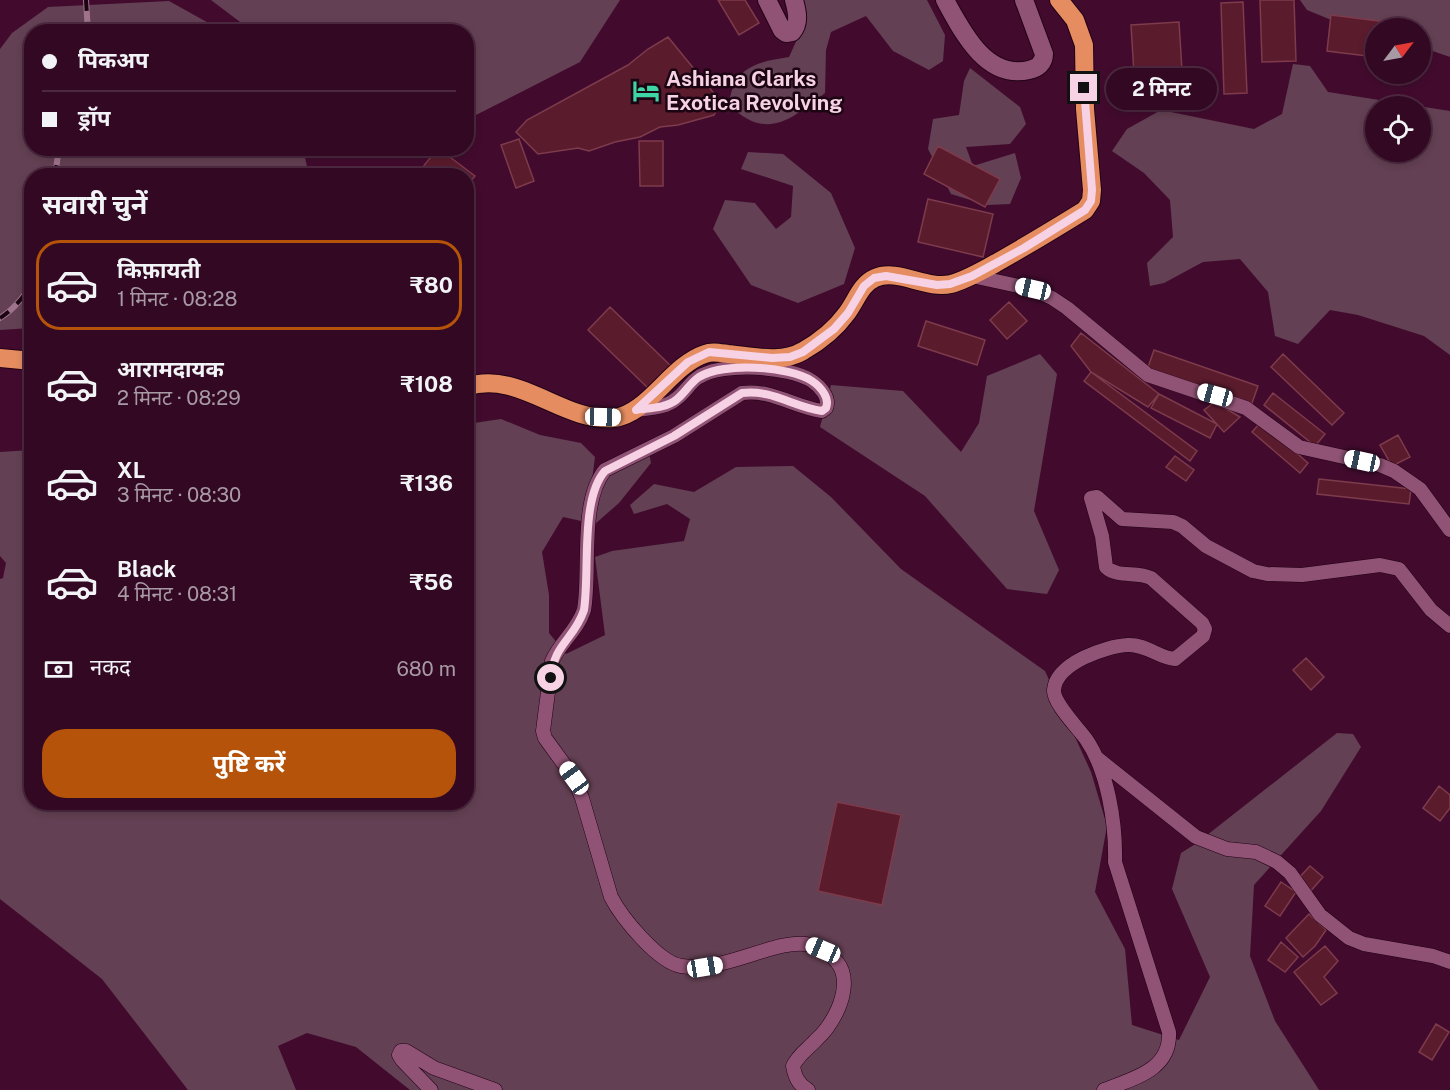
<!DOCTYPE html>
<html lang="hi">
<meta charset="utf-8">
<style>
body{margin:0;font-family:"Public Sans","Noto Sans Devanagari",sans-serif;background:#3a112a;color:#f1f3f6;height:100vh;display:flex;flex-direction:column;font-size:22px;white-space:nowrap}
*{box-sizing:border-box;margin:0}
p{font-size:20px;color:#a89aa5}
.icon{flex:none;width:33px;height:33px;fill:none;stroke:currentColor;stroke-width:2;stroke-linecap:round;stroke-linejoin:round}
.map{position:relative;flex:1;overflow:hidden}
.drawer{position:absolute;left:24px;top:168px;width:450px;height:642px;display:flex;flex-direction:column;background:#320822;border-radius:24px;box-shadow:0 3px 9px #0003,0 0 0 2px #4d2940}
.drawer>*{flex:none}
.guide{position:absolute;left:24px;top:24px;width:450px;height:132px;border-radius:24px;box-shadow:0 3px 9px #0003,0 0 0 2px #4d2940;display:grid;align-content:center;height:132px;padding:0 18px;background:#320822}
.needle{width:39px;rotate:58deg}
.buttons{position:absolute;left:1365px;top:18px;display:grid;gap:12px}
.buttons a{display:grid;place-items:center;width:66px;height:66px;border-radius:50%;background:#320822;box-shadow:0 3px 9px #0003,0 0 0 2px #4d2940;font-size:30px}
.end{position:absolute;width:27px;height:27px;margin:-14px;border:8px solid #f6d2e4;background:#111;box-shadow:0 0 0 3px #111}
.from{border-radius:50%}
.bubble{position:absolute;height:42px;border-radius:21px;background:#320822;box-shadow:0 3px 9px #0003,0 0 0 2px #4d2940;font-size:20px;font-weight:700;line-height:42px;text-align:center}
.car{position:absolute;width:18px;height:36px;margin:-18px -9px;border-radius:8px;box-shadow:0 0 4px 2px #0007;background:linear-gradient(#fff 24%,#345 0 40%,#fff 0 76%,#345 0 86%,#fff 0)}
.guide b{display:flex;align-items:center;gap:21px;height:57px;font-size:22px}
.guide b+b{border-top:2px solid #4d2940}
.guide i{width:15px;height:15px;background:#f1f3f6}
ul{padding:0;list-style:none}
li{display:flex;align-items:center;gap:18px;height:90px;margin:0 12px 9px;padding:0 6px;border:3px solid transparent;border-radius:24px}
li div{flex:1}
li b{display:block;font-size:22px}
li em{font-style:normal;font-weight:700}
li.on{border-color:#b45309}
li>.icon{width:54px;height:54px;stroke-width:1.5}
h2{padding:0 18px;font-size:27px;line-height:72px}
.pay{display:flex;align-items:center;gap:15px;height:66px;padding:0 18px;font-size:22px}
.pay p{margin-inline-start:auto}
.primary-button{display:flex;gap:12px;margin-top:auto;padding:12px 18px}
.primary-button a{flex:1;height:69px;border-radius:24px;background:#b45309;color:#fff;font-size:24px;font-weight:700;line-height:69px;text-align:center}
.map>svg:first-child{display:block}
</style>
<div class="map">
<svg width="1450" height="1090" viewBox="0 0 1450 1090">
<rect width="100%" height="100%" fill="#420b2e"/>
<!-- green -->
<path fill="#634053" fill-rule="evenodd" d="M211,0H620L580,62L472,117H467L466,32L252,31Z
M796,0H927L945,35L943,61L929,70L893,51L866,16L831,32L826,50L825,93C791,120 766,141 729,105C733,67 756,62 789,57L799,35Z
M1300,0H1450V57L1421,47L1420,28H1376L1375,57L1372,58L1351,28L1307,10Z
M169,1L223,31L32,32V148L303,149L309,175L32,176L31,328L0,330V49L12,33L48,7Z
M1293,64L1310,66L1328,92L1450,111V355L1424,336L1358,315L1330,310L1298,344L1275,336L1268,292L1240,259L1203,262L1164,283L1150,286L1147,263L1173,237L1170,200L1144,173L1112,151L1127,129L1161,110L1254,129L1282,114ZM1420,106V152H1376V106Z
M970,68L1020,107L1026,124L1010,144L966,147L973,166L1015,153L1021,178L1010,204L987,205L951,194L928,149L933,119L959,115L964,81Z
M748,152L783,154L831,193L855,248L844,284L798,303L751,285L713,229L725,200L755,203L776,229L791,217L793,186L741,169Z
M1040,354L1057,374L1034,511L1059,570L1047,594L1007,589L925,496L820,427L831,385L903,391L961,452L979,423L987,376Z
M501,419L540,435L581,443L595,457L591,488L616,465L649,453L651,463L619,503L595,524L563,517L542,552L549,595V633L566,654L605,635L595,557L612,551L684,541L690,519L667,504L634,514L630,505L654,484L694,492L736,467L793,466L831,497L901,569L1045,671L1091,772L1107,826L1095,892L1125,949L1132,1025L1179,1040L1210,977L1172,889L1181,853L1197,843L1337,733L1353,734L1361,747L1321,811L1254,885L1250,956L1275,1021L1319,1090H410L356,1047L307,1033L278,1046L296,1090H188L102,979L0,899V579L3,578L6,563L0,556V452L31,450L32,802H466L467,424Z"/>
<!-- building -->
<path fill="#5a1b2d" stroke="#7d3b4b" stroke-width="1.5" d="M718,0H745L759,23L739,35Z
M1260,0H1294L1296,61L1262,62Z
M1243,2L1247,93L1224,94L1221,3Z
M1331,15L1379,21L1378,28H1376L1375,57L1327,51Z
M1179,22L1183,87L1135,90L1131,25Z
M668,37L721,102L714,115L678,125L660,127L640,137L615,142L589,151L578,148L538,154L516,132L527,120L628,65L648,49Z
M519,139L534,181L516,188L501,145Z
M639,141H663V186H640Z
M938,146L1000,179L985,207L924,174Z
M438,148L475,176L466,186V176H422L418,173Z
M928,199L993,214L983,257L918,242Z
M1009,302L1027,321L1007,339L990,320Z
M610,307L673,368L651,391L588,330Z
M926,321L985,340L977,365L918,346Z
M1081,333L1159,394L1148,407L1091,372L1071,346Z
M1154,350L1258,386L1251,406L1147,370Z
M1283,354L1344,413L1332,425L1271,367Z
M1091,372L1197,451L1190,461L1084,381Z
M1273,393L1325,434L1315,446L1264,405Z
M1159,394L1217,424L1210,438L1151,408Z
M1215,402L1240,417L1224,432L1204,410Z
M1261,422L1308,463L1300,473L1252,432Z
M1398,435L1410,457L1392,466L1380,445Z
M1175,456L1194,470L1186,481L1166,467Z
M1319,479L1411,489L1409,504L1317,494Z
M1306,658L1324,677L1311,690L1293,670Z
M1439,786L1450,795V808L1440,821L1423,808Z
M837,802L901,815L882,905L818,891Z
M1310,866L1323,877L1308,894L1295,882Z
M1281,882L1296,892L1280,916L1265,906Z
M1309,914L1326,930L1315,946L1303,957L1286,938Z
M1281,942L1298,957L1285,972L1268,960Z
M1325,946L1338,961L1324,977L1337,993L1321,1005L1294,972Z
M1436,1024L1449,1032L1432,1060L1419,1052Z"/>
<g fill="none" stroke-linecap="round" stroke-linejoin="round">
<defs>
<path id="street" d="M972,276L1033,289L1052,298L1067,308L1148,375L1246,408L1299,447L1380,465L1394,471L1420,489L1450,530
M636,410C649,408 666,408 676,399C685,393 690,382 699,377C723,362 789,366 812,381C821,387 830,398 826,408L822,411C794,407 771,389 742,393L674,436L605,470C579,502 591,570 584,610C577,631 561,641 552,661L543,731L545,738L574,778L582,798L611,897C622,918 658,962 681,966C726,973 776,937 811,945C821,947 831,954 837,962C848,975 844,995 838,1009C833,1020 826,1031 817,1039C809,1048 798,1055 793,1066C795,1077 798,1084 808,1090
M1097,758L1196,837L1227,849L1256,852L1277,862L1290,873L1320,915L1349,938L1364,944L1433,956L1450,962
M431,1090L402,1060L399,1055L401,1051H406L434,1068L495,1090
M1104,1090C1134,1078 1171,1070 1169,1032L1115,862C1116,824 1108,771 1086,739C1078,728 1053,703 1054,690C1056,663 1106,646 1128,645C1146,644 1159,658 1175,659L1203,636L1205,629L1202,623L1151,578C1137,571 1117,578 1106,567L1102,536L1091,498L1097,497L1122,519L1173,522L1182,526L1206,546L1253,571L1267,574L1302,575L1380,565L1399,569L1431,610L1450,626"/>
<path id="secondary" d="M767,0L782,30L786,33L792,32C800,23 797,11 794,0
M945,0C962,31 986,80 1029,70C1038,68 1044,63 1044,54L1024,0"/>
<path id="highway" d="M0,358L32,361
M466,387C519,369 563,423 614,418C648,414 671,365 705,354C712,351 720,353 728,354C751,356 782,364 803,351C819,342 836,328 847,313C856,301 861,284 875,278C898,268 926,290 951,284C966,280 981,271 996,263C1026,246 1056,228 1085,210L1091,201L1092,190L1085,109L1084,45L1075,20L1059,0"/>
</defs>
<!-- street casing -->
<use href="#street" stroke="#220015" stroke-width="15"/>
<!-- secondary casing -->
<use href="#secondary" stroke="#220015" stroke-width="20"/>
<!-- highway casing -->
<use href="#highway" stroke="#220015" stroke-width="20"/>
<!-- street -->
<use href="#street" stroke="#905375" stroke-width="14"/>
<!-- secondary -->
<use href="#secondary" stroke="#905375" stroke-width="18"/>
<!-- highway -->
<use href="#highway" stroke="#e58c61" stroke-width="18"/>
<defs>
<path id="rail" d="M86,0L88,32
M55,176L59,148
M0,318C13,310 29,293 32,278"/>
</defs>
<!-- rail casing -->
<use href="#rail" stroke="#a0738d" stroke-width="6"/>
<!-- rail -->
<use href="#rail" stroke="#1c0512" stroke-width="4" stroke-dasharray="11" stroke-linecap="butt"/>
</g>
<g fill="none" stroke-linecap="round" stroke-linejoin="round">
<!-- route -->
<path stroke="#f6d2e4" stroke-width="8" d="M551,678C554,643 574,640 584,610C590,571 580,499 605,471L674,436L742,393C771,389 794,407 822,411L826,408C830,398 821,387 812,381C789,366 723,362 699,377C690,383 685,393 676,400C666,408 649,408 636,410L688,362L709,352L772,358L790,357L803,352L834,329L848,313L864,286L874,278L886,276L937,285L950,284L972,276L1024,248L1085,210L1091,201L1092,190L1084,88"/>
</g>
<!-- icons -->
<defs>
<symbol id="hotel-bare" viewBox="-9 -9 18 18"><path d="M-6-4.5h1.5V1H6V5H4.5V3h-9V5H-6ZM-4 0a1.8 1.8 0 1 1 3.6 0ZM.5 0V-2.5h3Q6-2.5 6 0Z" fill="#3ed4a3" stroke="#1c0512" stroke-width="2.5" paint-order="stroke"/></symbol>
</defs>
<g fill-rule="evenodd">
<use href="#hotel-bare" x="627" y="72" width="38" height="38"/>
</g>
<g text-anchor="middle" stroke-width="5" stroke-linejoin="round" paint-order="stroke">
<!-- poi labels -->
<g font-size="21" font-weight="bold" fill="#f6d2e4" stroke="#1c0512" text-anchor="start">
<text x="666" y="86">Ashiana Clarks<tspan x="666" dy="24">Exotica Revolving</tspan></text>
</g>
</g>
</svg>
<div class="buttons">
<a><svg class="needle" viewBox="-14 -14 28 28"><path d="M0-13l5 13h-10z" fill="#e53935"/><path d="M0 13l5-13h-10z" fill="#a89aa5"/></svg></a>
<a><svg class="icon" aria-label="locate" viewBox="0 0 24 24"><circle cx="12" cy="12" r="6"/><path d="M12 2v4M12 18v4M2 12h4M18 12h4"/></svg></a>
</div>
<i class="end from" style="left:551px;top:678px"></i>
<i class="end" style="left:1084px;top:88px"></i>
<div class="bubble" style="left:1106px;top:68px;width:111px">2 मिनट</div>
<i class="car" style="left:1033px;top:289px;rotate:283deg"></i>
<i class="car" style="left:1215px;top:395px;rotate:285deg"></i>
<i class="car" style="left:603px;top:417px;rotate:91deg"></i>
<i class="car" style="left:1362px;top:461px;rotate:282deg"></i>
<i class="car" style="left:574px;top:778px;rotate:324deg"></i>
<i class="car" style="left:823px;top:950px;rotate:293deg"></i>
<i class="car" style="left:705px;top:967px;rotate:81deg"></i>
<div class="guide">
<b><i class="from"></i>पिकअप</b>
<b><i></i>ड्रॉप</b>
</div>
<section class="drawer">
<h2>सवारी चुनें</h2>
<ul>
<li class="on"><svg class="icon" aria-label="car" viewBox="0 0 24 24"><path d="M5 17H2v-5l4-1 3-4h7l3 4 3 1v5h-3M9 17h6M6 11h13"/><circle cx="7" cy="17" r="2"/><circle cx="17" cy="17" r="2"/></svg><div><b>किफ़ायती</b><p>1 मिनट · 08:28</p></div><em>₹80</em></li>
<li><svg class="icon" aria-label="car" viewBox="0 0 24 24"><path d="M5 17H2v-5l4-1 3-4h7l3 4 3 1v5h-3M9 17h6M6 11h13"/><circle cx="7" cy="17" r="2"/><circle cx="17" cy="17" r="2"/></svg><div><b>आरामदायक</b><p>2 मिनट · 08:29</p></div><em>₹108</em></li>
<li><svg class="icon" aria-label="car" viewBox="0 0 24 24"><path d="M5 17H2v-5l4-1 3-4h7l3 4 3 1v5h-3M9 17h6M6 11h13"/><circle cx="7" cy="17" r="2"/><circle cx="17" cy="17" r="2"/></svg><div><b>XL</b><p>3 मिनट · 08:30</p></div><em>₹136</em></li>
<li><svg class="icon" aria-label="car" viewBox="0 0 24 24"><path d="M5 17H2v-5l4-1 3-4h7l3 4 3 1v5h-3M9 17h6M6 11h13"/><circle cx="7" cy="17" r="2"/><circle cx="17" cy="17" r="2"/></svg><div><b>Black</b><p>4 मिनट · 08:31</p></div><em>₹56</em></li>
</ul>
<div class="pay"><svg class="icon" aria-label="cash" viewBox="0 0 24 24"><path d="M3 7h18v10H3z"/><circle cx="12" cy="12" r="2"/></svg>नकद<p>680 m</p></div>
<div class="primary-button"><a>पुष्टि करें</a></div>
</section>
</div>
